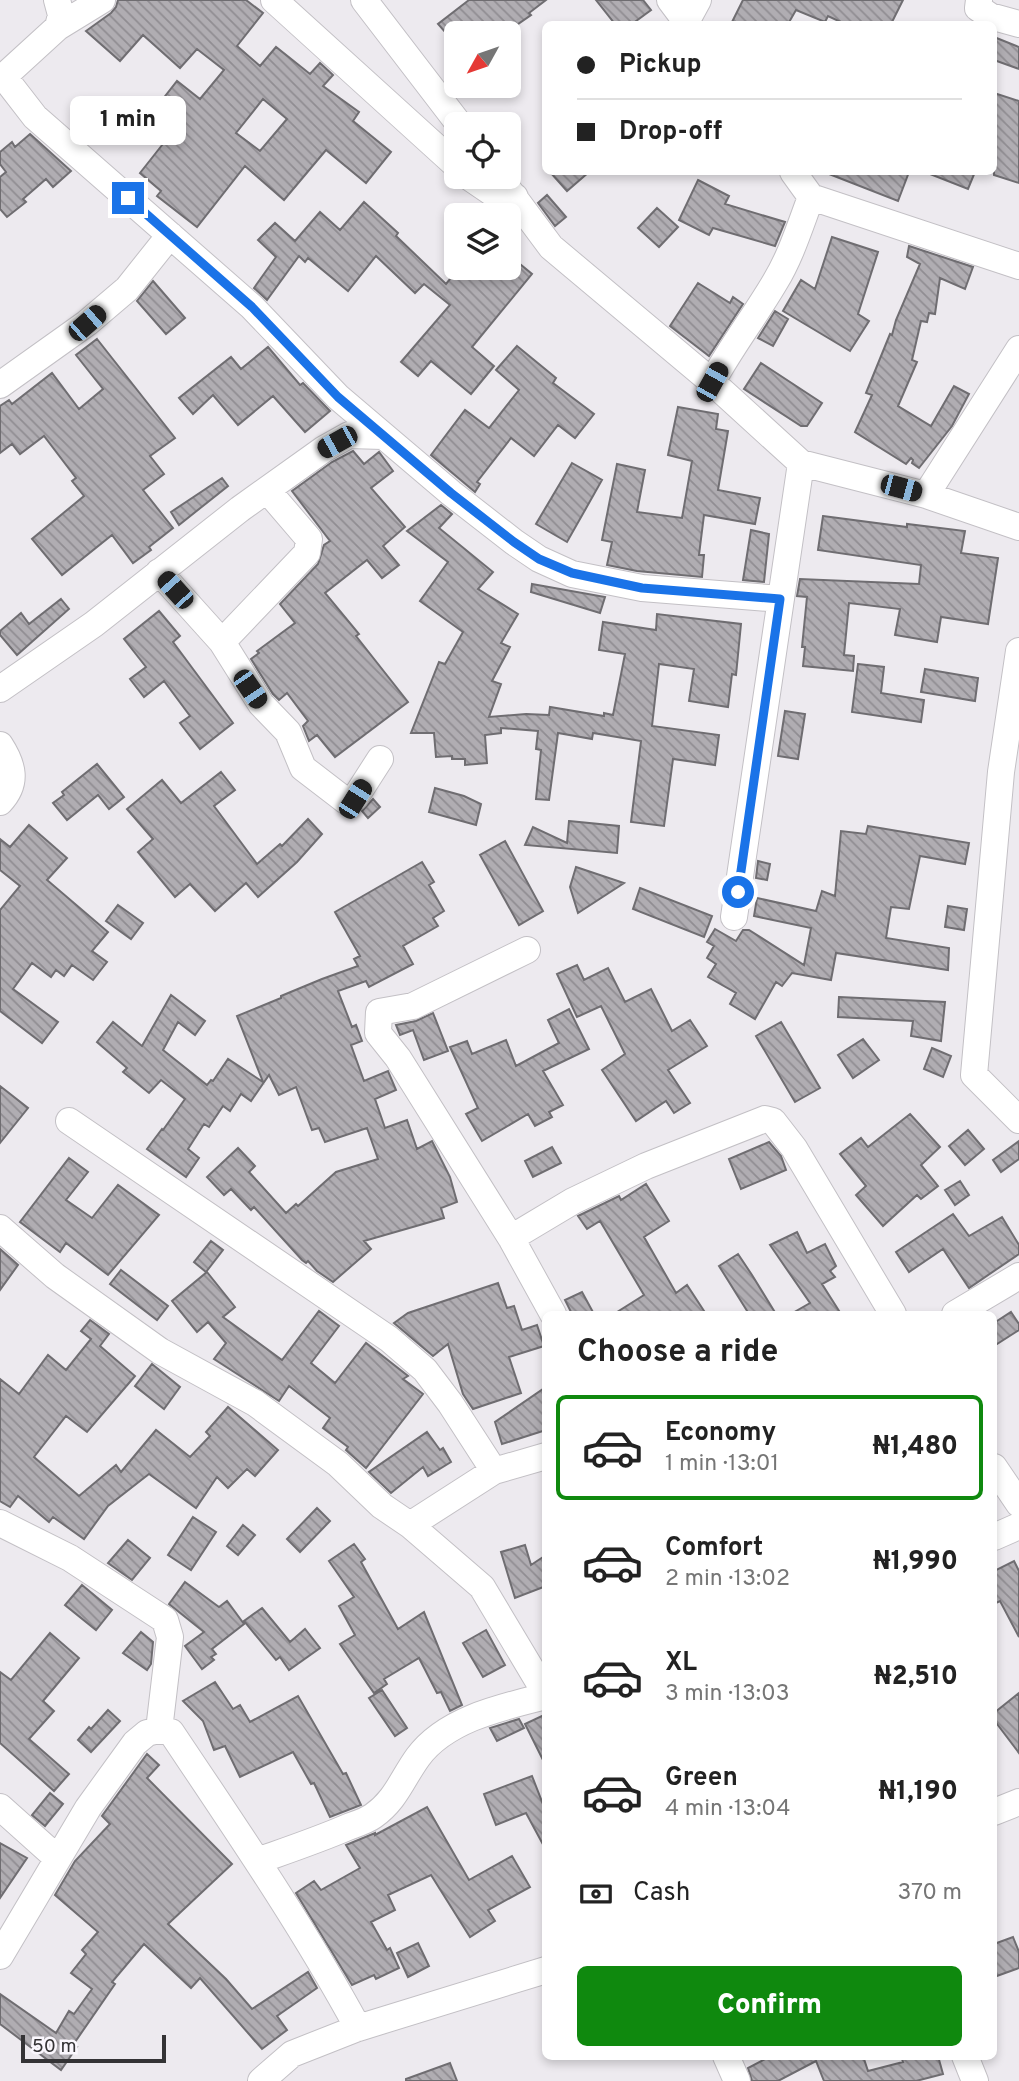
<!DOCTYPE html>
<meta charset="utf-8">
<style>
body{margin:0;font-family:Overpass,sans-serif;background:#f6f6f6;color:#222;height:100vh;display:flex;flex-direction:column;font-size:26px;white-space:nowrap}
*{box-sizing:border-box;margin:0}
p{font-size:23px;color:#767676}
.icon{flex:none;width:38px;height:38px;fill:none;stroke:currentColor;stroke-width:2;stroke-linecap:round;stroke-linejoin:round}
.map{position:relative;flex:1;overflow:hidden}
.details{position:absolute;left:542px;top:1311px;width:455px;height:749px;display:flex;flex-direction:column;background:#fff;border-radius:10px;box-shadow:0 4px 10px #0003}
.details>*{flex:none}
.top-card{position:absolute;left:542px;top:21px;width:455px;height:154px;border-radius:10px;box-shadow:0 4px 10px #0003;display:grid;align-content:center;height:154px;padding:0 35px;background:#fff}
.needle{width:46px;rotate:230deg}
.controls{position:absolute;left:444px;top:21px;display:grid;gap:14px}
.controls a{display:grid;place-items:center;width:77px;height:77px;border-radius:10px;background:#fff;box-shadow:0 4px 10px #0003;font-size:35px}
.scale{position:absolute;left:21px;bottom:18px;width:145px;box-sizing:border-box;padding-left:7px;border:4px solid #343335;border-top:0;font-size:19px;line-height:24px;white-space:nowrap;color:#343335;-webkit-text-stroke:5px #faf7fd;paint-order:stroke}
.end{position:absolute;width:32px;height:32px;margin:-16px;border:9px solid #1a73e8;background:#fff;box-shadow:0 0 0 4px #fff}
.from{border-radius:50%}
.bubble{position:absolute;height:49px;border-radius:10px;background:#fff;box-shadow:0 4px 10px #0003;font-size:23px;font-weight:800;line-height:49px;text-align:center}
.car{position:absolute;width:21px;height:42px;margin:-21px -10px;border-radius:9px;box-shadow:0 0 5px 2px #0007;background:linear-gradient(#222 24%,#8ab4d8 0 40%,#222 0 76%,#8ab4d8 0 86%,#222 0)}
.top-card b{display:flex;align-items:center;gap:24px;height:66px;font-size:26px}
.top-card b+b{border-top:2px solid #e0e0e0}
.top-card i{width:18px;height:18px;background:#222}
ul{padding:0;list-style:none}
li{display:flex;align-items:center;gap:21px;height:105px;margin:0 14px 10px;padding:0 21px;border:4px solid transparent;border-radius:10px}
li div{flex:1}
li b{display:block;font-size:26px}
li em{font-style:normal;font-weight:800}
li.on{border-color:#0f890e}
li>.icon{width:63px;height:63px;stroke-width:1.5}
h2{padding:0 35px;font-size:32px;line-height:84px}
.pay{display:flex;align-items:center;gap:18px;height:77px;padding:0 35px;font-size:26px}
.pay p{margin-inline-start:auto}
.action{display:flex;gap:14px;margin-top:auto;padding:14px 35px}
.action a{flex:1;height:80px;border-radius:10px;background:#0f890e;color:#fff;font-size:28px;font-weight:800;line-height:80px;text-align:center}
.map>svg:first-child{display:block}
</style>
<div class="map">
<svg width="1019" height="2081" viewBox="0 0 1019 2081">
<defs>
<pattern id="building-back-hatch" width="6" height="6" patternUnits="userSpaceOnUse" patternTransform="scale(1.75)"><rect width="6" height="6" fill="#b0adb2"/><path d="M-1 5l2 2M0 0l6 6M5-1l2 2" fill="none" stroke="#908d92"/></pattern>
</defs>
<rect width="100%" height="100%" fill="#edeaef"/>
<!-- building -->
<path fill="url(#building-back-hatch)" stroke="#6f6d71" stroke-width="2" fill-rule="evenodd" d="M118,0H246L263,13L237,46L260,66L276,47L310,74L320,63L333,75L323,86L359,112L353,121L391,152L366,183L326,150L284,200L245,166L197,227L157,196L161,191L140,173L170,135L148,118L177,81L200,99L224,70L197,49L180,68L143,35L120,61L86,31L111,13L116,7ZM263,99L287,119L260,151L236,133Z
M469,0H546L529,13L531,15L505,33H446L438,24Z
M596,0H643L651,10L632,24H615Z
M743,0H903L891,24H845L828,16L825,22L796,10L788,24H731Z
M994,37L1019,47V69L994,60Z
M994,93L1019,101V183L994,175Z
M30,134L71,171L53,187L46,179L23,199L26,202L7,217L0,209V177L6,172L0,164V152L12,142L15,147Z
M550,172H589L567,191Z
M824,172H909L898,201Z
M925,172H975L968,189Z
M698,180L729,196L725,204L785,222L775,246L713,228L709,235L679,220Z
M547,195L566,217L555,226L538,203Z
M364,202L398,233L396,236L446,284L459,268H509V255L532,274L472,347L494,366L471,394L431,361L418,376L401,362L450,305L424,284L415,293L376,256L348,291L308,258L305,262L299,256L267,300L254,288L276,257L258,240L275,223L295,241L320,212L340,230Z
M657,208L678,227L659,247L638,228Z
M832,237L878,252L858,314L869,321L850,351L783,311L801,280L815,289Z
M909,246L973,267L965,289L940,278L935,314L929,313L927,322L921,321L912,360L917,362L898,406L931,426L954,386L969,394L952,426L919,468L912,463L913,460L911,458L906,464L855,432L872,395L866,393L890,334L892,335L896,320L920,264L907,257Z
M153,281L185,318L166,334L137,301Z
M698,283L730,303L733,297L743,304L709,356L670,326Z
M775,311L788,319L773,346L758,338Z
M97,339L175,438L150,456L164,474L143,490L173,528L149,547L151,550L133,563L112,535L62,575L32,539L84,496L72,481L76,478L44,436L20,454L12,444L0,453V406L9,400L12,404L52,373L79,409L103,389L76,355Z
M517,346L556,378L553,383L594,414L575,438L558,425L534,456L511,438L477,482L480,484L475,492L431,455L465,410L489,428L519,390L496,370Z
M268,347L300,385L303,383L330,411L305,432L273,396L238,425L213,395L193,414L179,398L231,357L241,369Z
M761,363L822,403L807,426H801L744,389Z
M678,407L718,414L716,429L728,431L718,490L760,498L755,524L704,515L699,555H704L702,577L637,571L607,565L612,542L602,540L617,464L645,470L637,512L682,518L692,461L668,455Z
M353,451L364,464L379,452L393,471L371,488L405,527L383,546L399,565L382,578L367,560L325,593L359,634L356,636L408,702L335,757L317,735L309,741L303,726L308,721L287,693L279,700L273,694L251,659L259,653L257,651L295,623L280,604L318,564L324,545L330,541L292,491L332,462Z
M572,463L602,480L567,542L536,524Z
M222,478L228,486L179,525L171,512Z
M441,505L452,514L439,528L493,572L478,589L518,614L501,643L510,647L492,681L501,684L489,717L526,714L549,715L550,707L604,716V713L613,715L625,654L599,650L603,622L656,630L657,614L741,624L736,675L732,674L728,707L689,701L694,669L659,664L652,726L719,735L715,765L673,759L664,826L631,822L641,741L593,733L592,739L558,733L549,800L536,799L541,750L536,749L538,731L501,728V733L485,735L487,763L465,765V759H452V756L436,757L434,733H411L439,662L445,664L463,632L420,601L448,562L407,531Z
M823,516L907,527V524L965,531L961,553L998,558L988,624L941,617L937,642L895,635L900,609L849,603L844,655L854,656L853,671L803,666L805,647H802L807,597L797,596L800,579L919,584L921,565L818,550Z
M751,530L769,534L764,582L743,580Z
M532,584L605,597L600,613L531,592Z
M61,599L69,609L17,655L0,635V631L21,613L29,624Z
M159,611L180,636L173,642L233,723L200,749L180,723L190,716L164,681L144,697L130,679L146,667L124,639Z
M858,664L884,667L881,693L924,700L921,722L852,712Z
M925,669L978,678L975,701L921,692Z
M785,711L805,714L798,759L778,756Z
M97,764L124,797L109,809L98,795L67,820L53,803L64,795L62,792Z
M221,772L235,790L214,806L257,864L280,844L282,846L308,819L322,834L297,862L258,897L246,883L215,911L190,884L175,897L138,852L153,839L127,809L162,780L181,803Z
M435,788L464,796L481,804L476,825L429,812Z
M373,799L380,807L368,818L362,811Z
M569,821L619,826L617,853L525,845L533,827L567,843Z
M29,825L67,858L47,880L108,932L92,951L107,962L93,980L72,965L64,976L56,970L51,977L32,963L13,989L58,1022L42,1043L0,1011V910L20,886L0,870V839L10,847Z
M868,826L969,843L965,864L920,856L909,909L891,907L886,938L949,948L948,970L836,953L831,980L792,973L782,986L776,982L755,1019L730,1004L736,993L708,977L716,964L707,958L714,946L707,942L715,929L736,941L743,930H749L804,965L811,928L754,916L757,898L816,911L822,891L835,896L841,831L866,834Z
M505,841L543,911L519,925L480,855Z
M758,861L770,864L767,880L756,878Z
M422,862L434,882L429,885L444,911L433,918L438,926L403,946L413,964L369,987L366,981L338,991L352,1027L356,1025L362,1041L351,1045L364,1081L388,1071L396,1090L375,1099L385,1128L407,1120L417,1149L432,1141L450,1177L457,1202L441,1208L444,1218L364,1241L371,1249L333,1282L317,1271L308,1261L306,1263L302,1260L254,1207L251,1210L231,1189L224,1195L207,1177L238,1148L255,1166L249,1172L286,1213L296,1204L298,1206L336,1172L378,1159L367,1128L325,1142L319,1128L312,1130L296,1087L279,1095L269,1075L251,1101L241,1094L230,1111L223,1106L209,1127L204,1124L188,1149L199,1158L186,1177L147,1149L162,1129L163,1130L185,1099L161,1080L149,1093L123,1072L127,1068L97,1042L113,1022L142,1046L171,995L205,1021L195,1035L178,1022L163,1050L207,1085L211,1080L213,1081L228,1059L263,1082L237,1016L281,998V996L322,979L358,966L354,959L360,956L335,912Z
M576,867L624,883L578,913L570,887Z
M640,888L712,916L704,937L633,909Z
M118,905L143,923L131,939L106,921Z
M948,906L967,909L964,930L945,927Z
M577,965L584,980L608,968L625,1002L651,989L672,1031L690,1020L707,1046L668,1070L690,1103L674,1113L666,1101L636,1121L602,1070L625,1054L601,1006L577,1017L557,974Z
M839,997L945,1002L941,1041L911,1036L913,1021L838,1017Z
M569,1009L589,1049L543,1071L563,1105L549,1112L552,1117L535,1126L528,1114L482,1141L466,1114L478,1108L450,1047L467,1041L472,1054L506,1040L516,1066L559,1043L548,1020Z
M433,1013L448,1051L424,1060L413,1030L400,1035L396,1025L416,1021Z
M781,1022L820,1088L795,1102L756,1036Z
M863,1039L879,1060L853,1078L838,1055Z
M932,1048L951,1056L943,1077L924,1069Z
M0,1086L28,1108L0,1143Z
M910,1114L940,1147L921,1165L938,1186L921,1199L917,1195L883,1226L856,1195L866,1186L840,1154L861,1138L868,1147Z
M968,1130L984,1149L965,1165L949,1146Z
M1019,1141V1159L1001,1172L993,1160Z
M769,1142L781,1156L786,1170L741,1189L729,1159Z
M552,1147L561,1163L533,1177L525,1161Z
M69,1158L88,1172L66,1200L92,1218L118,1185L159,1215L108,1275L66,1243L60,1252L20,1222Z
M960,1181L969,1195L955,1205L945,1190Z
M646,1184L669,1221L644,1237L676,1293L687,1285L706,1314H614L644,1295L600,1221L587,1229L578,1216L619,1196L621,1200Z
M953,1214L969,1236L1002,1217L1019,1245V1254L969,1288L943,1249L909,1272L896,1252Z
M797,1232L807,1253L825,1244L836,1266L830,1271L835,1277L822,1284L841,1314H791L810,1303L770,1245Z
M211,1241L223,1250L206,1272L194,1262Z
M0,1249L18,1265L0,1290Z
M738,1254L752,1275L776,1314H749L719,1266Z
M121,1270L168,1306L157,1320L110,1284Z
M207,1272L235,1307L223,1317L282,1360L319,1311L339,1326L311,1363L335,1383L366,1343L408,1376L403,1379L423,1394L366,1468L346,1450L348,1447L323,1428L330,1418L289,1386L279,1401L214,1359L226,1343L208,1322L197,1332L172,1301Z
M498,1283L507,1308L514,1306L522,1330L537,1325L544,1346L509,1357L521,1393L473,1409L463,1394L448,1344L433,1356L394,1323L408,1313Z
M582,1292L594,1314H572L565,1300Z
M1011,1312L1019,1324V1330L994,1346V1323Z
M90,1320L109,1334L100,1346L135,1376L87,1432L66,1416L34,1457L79,1496L116,1465L121,1472L156,1430L190,1457L210,1436L206,1432L228,1407L278,1450L255,1476L247,1469L228,1488L217,1477L196,1508L149,1474L108,1506L84,1539L53,1517L49,1522L18,1496L10,1507L0,1501V1379L19,1394L48,1355L66,1370L91,1339L81,1331Z
M152,1364L180,1387L164,1409L135,1386Z
M546,1387V1430L502,1444L495,1422Z
M427,1432L440,1450L443,1448L451,1462L428,1476L423,1467L391,1493L369,1472Z
M317,1508L330,1521L300,1552L287,1539Z
M193,1517L216,1532L191,1570L168,1555Z
M243,1525L255,1535L238,1555L227,1546Z
M128,1540L150,1558L132,1580L108,1563Z
M354,1544L365,1559L361,1562L398,1629L424,1612L462,1705L450,1711L441,1692L437,1693L419,1658L384,1679L387,1684L374,1693L355,1666L340,1644L355,1635L339,1606L354,1597L329,1561Z
M525,1545L531,1565L546,1555V1586L515,1598L501,1552Z
M1014,1561L1019,1571V1637L1000,1601L994,1604V1571Z
M185,1582L219,1607L227,1601L244,1624L212,1649L216,1654L211,1657L214,1660L202,1669L185,1646L204,1632L169,1604Z
M82,1585L112,1610L96,1630L65,1605Z
M262,1608L290,1642L305,1629L320,1648L289,1670L280,1657L276,1660L244,1621Z
M486,1630L505,1665L483,1677L463,1643Z
M141,1632L153,1642L151,1664L147,1670L123,1653Z
M50,1633L79,1658L43,1701L54,1711L29,1739L69,1774L54,1791L0,1743V1672L11,1680Z
M215,1682L233,1709L240,1705L250,1722L298,1696L343,1774L346,1773L361,1805L330,1817L314,1783L311,1784L293,1752L240,1777L225,1746L214,1750L203,1721L183,1701Z
M382,1690L407,1728L395,1736L369,1698Z
M1019,1693V1753L994,1720V1713Z
M108,1710L120,1721L91,1752L78,1740L89,1727L91,1729Z
M546,1714V1766L525,1724Z
M519,1719L524,1728L497,1741L490,1728Z
M147,1754L159,1765L147,1778L232,1864L168,1924L226,1979L252,2009L308,1972L317,1988L277,2016L287,2030L262,2049L200,1978L191,1988L144,1944L112,1982L115,1984L73,2045L77,2047L61,2070L0,2024V1994L56,2033L69,2011L74,2014L92,1989L71,1973L86,1954L82,1950L98,1932L55,1895L75,1861L110,1824L102,1816Z
M532,1776L546,1812V1850L526,1813L496,1825L484,1794Z
M50,1793L63,1804L45,1826L32,1815Z
M427,1807L469,1880L512,1856L530,1887L488,1910L495,1921L470,1937L431,1875L388,1895L395,1910L371,1922L387,1950L390,1948L399,1968L376,1979L374,1975L352,1985L296,1893L314,1881L321,1890L360,1868L346,1845L375,1833V1835Z
M0,1843L27,1858L0,1898Z
M1013,1937L1019,1952V1968L994,1977V1944Z
M418,1943L429,1966L408,1977L397,1953Z
M771,2056H863L868,2071L903,2062L901,2056H938L943,2074L916,2081H824L816,2061L778,2081H752L748,2068Z
M450,2063L457,2081H406V2079Z"/>
<g fill="none" stroke-linecap="round" stroke-linejoin="round">
<defs>
<path id="minor" d="M274,0L457,166
M364,0L459,124
M670,0L688,24
M979,0L978,8L990,16L1019,24
M686,22L698,0
M58,27L102,0
M4,77L35,117L252,307L338,397L451,493L514,542L539,559L572,574L642,588L781,599
M0,80L58,27L61,15L57,0
M793,172L811,197L1019,266
M469,177L491,192L515,197
M499,177L551,247L712,382L801,463L926,495L1019,527
M712,382C731,347 755,316 775,282C791,256 800,226 811,197
M0,385L87,323L127,289L170,235
M926,495L1019,349
M159,572L222,642L261,704L288,732L303,768L346,801L355,798L380,759
M222,642L307,553L309,539L267,490
M1019,651L1001,772L974,1075L1019,1120
M0,689L94,624L240,509L324,449L349,435L383,436
M0,745C13,765 18,783 0,802
M734,917L801,463
M527,950L413,1006L379,1012L378,1033L398,1058L511,1238L553,1314
M69,1121L389,1339L425,1370L450,1403L494,1471
M0,1228L55,1276L160,1351L255,1403L338,1464L382,1506L410,1525L482,1587L546,1694
M511,1238L573,1201L646,1166L765,1119L773,1121L794,1148L893,1314
M955,1314L1019,1276
M994,1467L1019,1504
M0,1523L70,1558L165,1620L170,1637L159,1730
M410,1525L494,1471L546,1456
M994,1537L1019,1526
M0,1807L57,1858
M994,1812L1019,1802
M257,1861C288,1850 318,1840 348,1827C356,1824 366,1821 373,1816C396,1800 402,1779 418,1757C446,1719 502,1707 546,1696
M0,1956L88,1808L135,1743L147,1733L159,1730L171,1732C236,1829 302,1925 358,2028
M726,2056L737,2081
M965,2056L975,2081
M261,2081L292,2054L358,2028L546,1970"/>
</defs>
<!-- minor casing -->
<use href="#minor" stroke="#c3c0c5" stroke-width="28"/>
<!-- minor -->
<use href="#minor" stroke="#fff" stroke-width="26"/>
</g>
<g fill="none" stroke-linecap="round" stroke-linejoin="round">
<!-- route -->
<path stroke="#1a73e8" stroke-width="9" d="M128,198L252,307L338,397L451,493L514,542L539,559L572,573L642,588L780,599L738,892"/>
</g>
</svg>
<div class="controls">
<a><svg class="needle" viewBox="-14 -14 28 28"><path d="M0-13l5 13h-10z" fill="#e53935"/><path d="M0 13l5-13h-10z" fill="#767676"/></svg></a>
<a><svg class="icon" aria-label="locate" viewBox="0 0 24 24"><circle cx="12" cy="12" r="6"/><path d="M12 2v4M12 18v4M2 12h4M18 12h4"/></svg></a>
<a><svg class="icon" aria-label="layers" viewBox="0 0 24 24"><path d="M12 4l9 5-9 5-9-5zM3 14l9 5 9-5"/></svg></a>
</div>
<div class="scale">50 m</div>
<i class="end from" style="left:738px;top:892px"></i>
<i class="end" style="left:128px;top:198px"></i>
<div class="bubble" style="left:70px;top:96px;width:116px">1 min</div>
<i class="car" style="left:87px;top:323px;rotate:49deg"></i>
<i class="car" style="left:712px;top:382px;rotate:29deg"></i>
<i class="car" style="left:337px;top:442px;rotate:241deg"></i>
<i class="car" style="left:901px;top:488px;rotate:105deg"></i>
<i class="car" style="left:175px;top:590px;rotate:318deg"></i>
<i class="car" style="left:250px;top:689px;rotate:146deg"></i>
<i class="car" style="left:355px;top:799px;rotate:32deg"></i>
<div class="top-card">
<b><i class="from"></i>Pickup</b>
<b><i></i>Drop-off</b>
</div>
<section class="details">
<h2>Choose a ride</h2>
<ul>
<li class="on"><svg class="icon" aria-label="car" viewBox="0 0 24 24"><path d="M5 17H2v-5l4-1 3-4h7l3 4 3 1v5h-3M9 17h6M6 11h13"/><circle cx="7" cy="17" r="2"/><circle cx="17" cy="17" r="2"/></svg><div><b>Economy</b><p>1 min · 13:01</p></div><em>₦1,480</em></li>
<li><svg class="icon" aria-label="car" viewBox="0 0 24 24"><path d="M5 17H2v-5l4-1 3-4h7l3 4 3 1v5h-3M9 17h6M6 11h13"/><circle cx="7" cy="17" r="2"/><circle cx="17" cy="17" r="2"/></svg><div><b>Comfort</b><p>2 min · 13:02</p></div><em>₦1,990</em></li>
<li><svg class="icon" aria-label="car" viewBox="0 0 24 24"><path d="M5 17H2v-5l4-1 3-4h7l3 4 3 1v5h-3M9 17h6M6 11h13"/><circle cx="7" cy="17" r="2"/><circle cx="17" cy="17" r="2"/></svg><div><b>XL</b><p>3 min · 13:03</p></div><em>₦2,510</em></li>
<li><svg class="icon" aria-label="car" viewBox="0 0 24 24"><path d="M5 17H2v-5l4-1 3-4h7l3 4 3 1v5h-3M9 17h6M6 11h13"/><circle cx="7" cy="17" r="2"/><circle cx="17" cy="17" r="2"/></svg><div><b>Green</b><p>4 min · 13:04</p></div><em>₦1,190</em></li>
</ul>
<div class="pay"><svg class="icon" aria-label="cash" viewBox="0 0 24 24"><path d="M3 7h18v10H3z"/><circle cx="12" cy="12" r="2"/></svg>Cash<p>370 m</p></div>
<div class="action"><a>Confirm</a></div>
</section>
</div>
